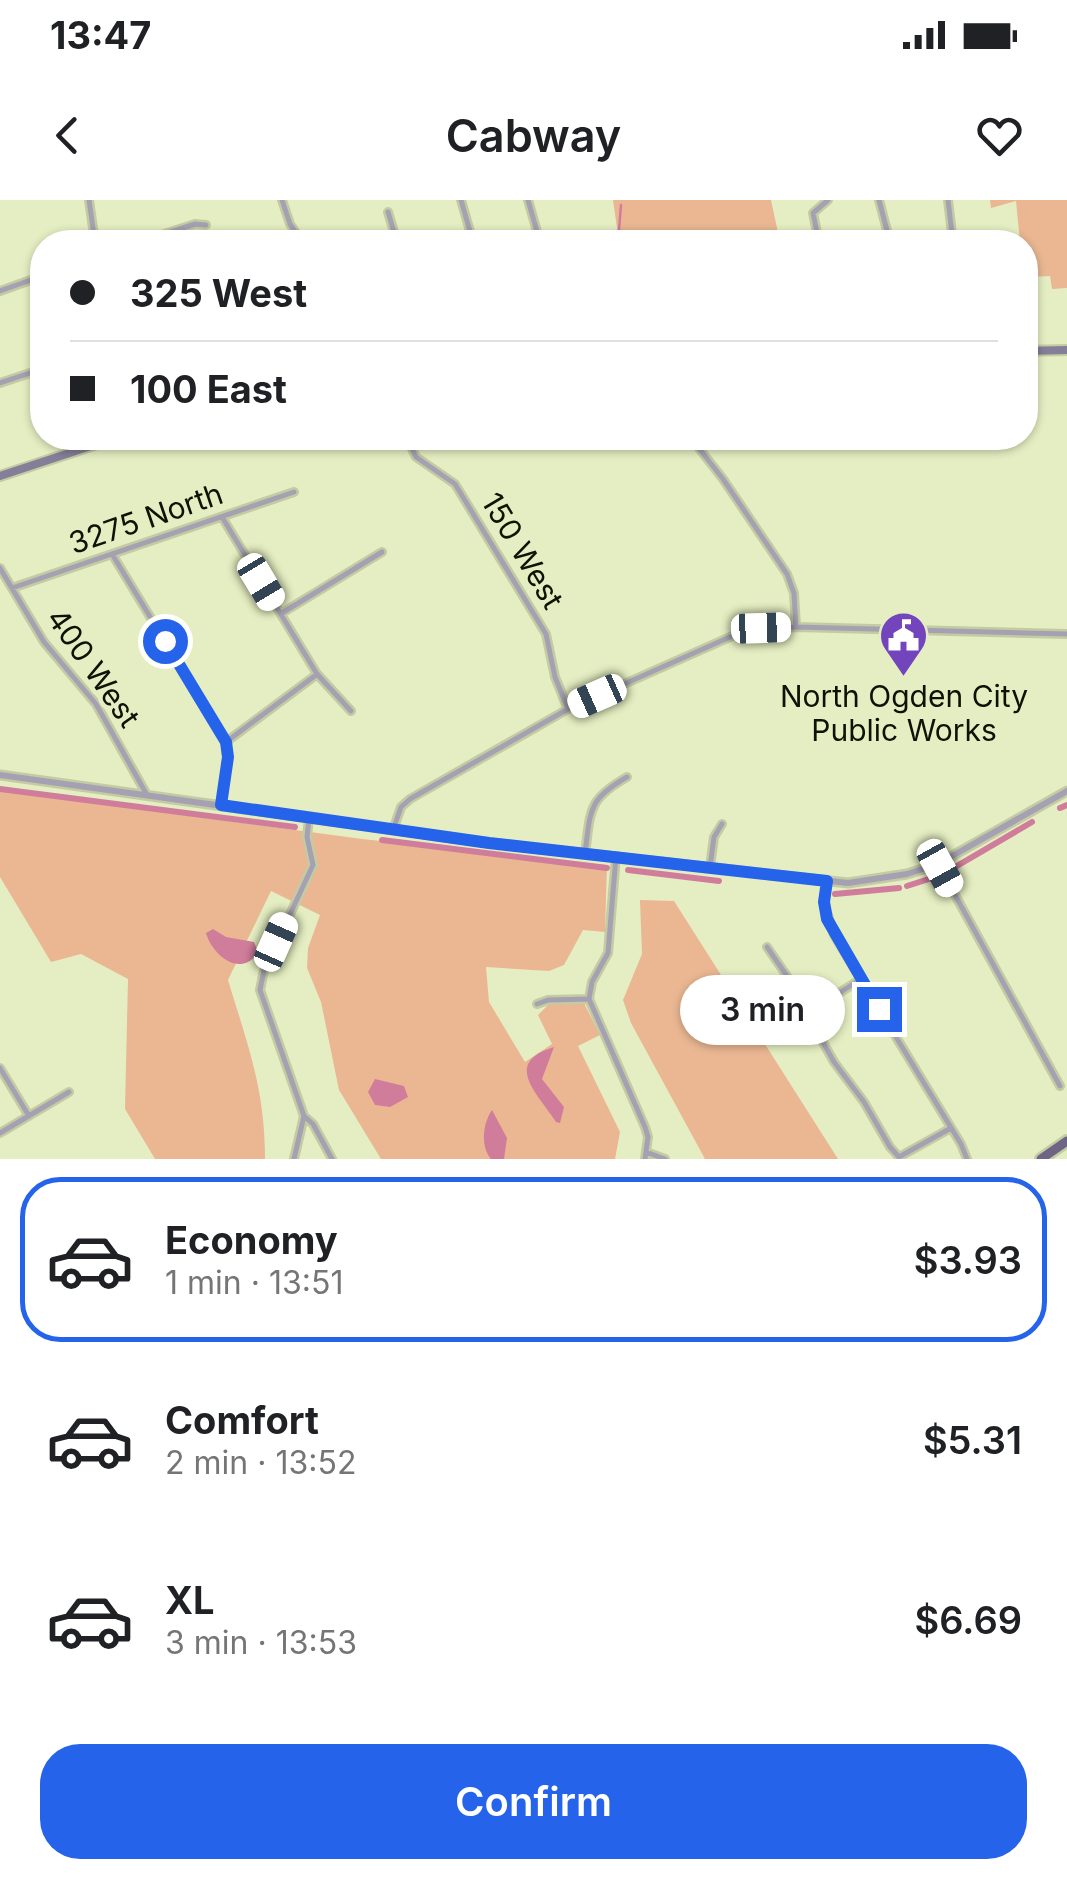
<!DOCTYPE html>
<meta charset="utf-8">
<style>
body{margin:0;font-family:Inter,sans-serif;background:#f2f2f2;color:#202124;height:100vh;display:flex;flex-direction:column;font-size:38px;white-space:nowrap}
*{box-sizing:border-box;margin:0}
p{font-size:32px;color:#757577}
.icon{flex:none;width:55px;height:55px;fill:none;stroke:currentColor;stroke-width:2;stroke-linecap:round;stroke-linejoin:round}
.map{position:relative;height:959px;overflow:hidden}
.side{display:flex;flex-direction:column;background:#fff;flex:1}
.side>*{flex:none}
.hud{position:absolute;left:30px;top:30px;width:1008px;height:220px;border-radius:40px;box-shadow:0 2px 8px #0004;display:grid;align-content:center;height:220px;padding:0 40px;background:#fff}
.end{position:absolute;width:45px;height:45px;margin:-22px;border:12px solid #2563eb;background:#fff;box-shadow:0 0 0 5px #fff}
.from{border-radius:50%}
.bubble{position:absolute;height:70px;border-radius:35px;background:#fff;box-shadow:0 2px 8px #0004;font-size:32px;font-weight:600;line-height:70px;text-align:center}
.car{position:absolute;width:30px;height:60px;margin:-30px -15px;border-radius:12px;box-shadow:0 0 8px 2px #0007;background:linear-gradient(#fff 24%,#345 0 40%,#fff 0 76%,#345 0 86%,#fff 0)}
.hud b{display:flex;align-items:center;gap:35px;height:95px;font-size:38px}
.hud b+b{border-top:2px solid #e0e0e0}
.hud i{width:25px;height:25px;background:#202124}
ul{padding:18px 0 0;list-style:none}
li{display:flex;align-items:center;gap:30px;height:165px;margin:0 20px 15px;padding:0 20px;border:5px solid transparent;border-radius:40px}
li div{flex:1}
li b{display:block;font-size:38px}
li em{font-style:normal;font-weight:600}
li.on{border-color:#2563eb}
li>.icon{width:90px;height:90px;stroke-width:1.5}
.primary-button{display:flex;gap:20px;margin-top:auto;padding:20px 40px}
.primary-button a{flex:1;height:115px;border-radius:40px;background:#2563eb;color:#fff;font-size:40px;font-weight:600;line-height:115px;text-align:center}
.status{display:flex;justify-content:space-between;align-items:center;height:70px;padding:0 50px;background:#fff;direction:ltr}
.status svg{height:28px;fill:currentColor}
header{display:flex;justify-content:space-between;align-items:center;height:130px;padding:0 40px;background:#fff;font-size:45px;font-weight:600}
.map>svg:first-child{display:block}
</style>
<div class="status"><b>13:47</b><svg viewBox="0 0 49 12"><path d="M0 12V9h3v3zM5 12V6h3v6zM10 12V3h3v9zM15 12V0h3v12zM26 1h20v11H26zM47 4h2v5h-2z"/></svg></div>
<header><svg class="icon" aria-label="back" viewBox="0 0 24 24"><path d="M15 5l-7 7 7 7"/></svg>Cabway<svg class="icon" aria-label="heart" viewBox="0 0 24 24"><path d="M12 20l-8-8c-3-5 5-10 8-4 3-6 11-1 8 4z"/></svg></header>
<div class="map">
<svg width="1067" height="959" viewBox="0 0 1067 959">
<rect width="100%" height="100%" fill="#e5eec2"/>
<!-- green -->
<path fill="#eab792" d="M613,0H771L780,42H661L659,37L619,42Z
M990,0H1067V88L1052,89L1050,76L1028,77L1025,81V42H1020L1016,1L991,8Z
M0,590L362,639L607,665L605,732L583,730L564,765L549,771L486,767L489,802L525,862L552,844L538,815L550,803H584L600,835L578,846L620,932L615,959H381L339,890L321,802L307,768L308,748L320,715L271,691L228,780C248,846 265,889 265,959H155L125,909L128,779L81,754L51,762L0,677Z
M640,700L674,701L838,959H705L631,823L623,800L642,754Z"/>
<!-- water -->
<path fill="#d07d9b" d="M213,729L226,737L254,742L258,752C241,779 212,755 206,733Z
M554,847L542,879L564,907L560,923L556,922C539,895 501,863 554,847Z
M375,879L404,886L408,897L390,907L375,905L368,892Z
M492,910L507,938L504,959H491C480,946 483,923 492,910Z"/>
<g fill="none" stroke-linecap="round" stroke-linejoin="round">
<!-- stream -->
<path stroke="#d07d9b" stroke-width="2.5" d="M618,42L621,5"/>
<!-- canal -->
<path stroke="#d07d9b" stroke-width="6" d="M0,589L295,627
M1060,608L1067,605
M382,640L607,668
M628,670L719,681
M950,670L1032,622
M907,686L935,677
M835,694L899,688"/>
<defs>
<path id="minor" d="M89,0L95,42
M282,0L290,24L302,42
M461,0L473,42
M528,0L540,42
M879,0L890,42
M948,0L953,42
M388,12L397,42
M140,42L195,24L206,25
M318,42L325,37
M819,42L813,13L828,0
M0,91L42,76
M0,183L42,169
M407,238L416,257L455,284L546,434L555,477L568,509
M691,238L723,279L787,374L794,393L796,427
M222,317L317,474L351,511
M112,354L226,542L228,557L221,605
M0,368L44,442L96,504L147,595
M12,388L294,292
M282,413L382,352
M226,542L316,475
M393,630L401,607L410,599L568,509L739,433L796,427L1067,434
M585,653C591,610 587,600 627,577
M616,656L608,753L592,782L589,799L645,927L648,937L645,959
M938,664L1060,886
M710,667L714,637L722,624
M827,681L824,702L834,735L961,944L967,959
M767,747L811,811L815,828L834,862L864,902L890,947L899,957L951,928
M537,804L548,800L589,799
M811,811L861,779
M0,868L29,916
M304,916L313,924L332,959
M0,933L69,892
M646,952L665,959
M294,959L304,916L260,790L264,770L313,665L307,637L309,618"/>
<path id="tertiary" d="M0,575L489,643L848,683L907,674L938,664L1067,591"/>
<path id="secondary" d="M1025,151L1067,150
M0,276L115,238"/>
<path id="primary" d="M1041,959L1067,941"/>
</defs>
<!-- minor casing -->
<use href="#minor" stroke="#c3cba3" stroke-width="10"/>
<!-- tertiary casing -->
<use href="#tertiary" stroke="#c3cba3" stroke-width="11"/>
<!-- secondary casing -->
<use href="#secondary" stroke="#c3cba3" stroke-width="12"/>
<!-- primary casing -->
<use href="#primary" stroke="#c3cba3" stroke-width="14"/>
<!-- minor -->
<use href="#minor" stroke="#a5a1b3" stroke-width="5"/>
<!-- tertiary -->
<use href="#tertiary" stroke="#a5a1b3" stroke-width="6"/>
<!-- secondary -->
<use href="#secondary" stroke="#857e98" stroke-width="8"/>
<!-- primary -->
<use href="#primary" stroke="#6e6585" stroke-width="9"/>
</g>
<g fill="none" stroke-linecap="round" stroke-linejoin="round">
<!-- route -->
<path stroke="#2563eb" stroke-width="12" d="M165,441L226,542L228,557L221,605L489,643L827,681L824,702L827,719L879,809"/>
</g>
<!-- icons -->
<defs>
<symbol id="civic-pin" viewBox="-11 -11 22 30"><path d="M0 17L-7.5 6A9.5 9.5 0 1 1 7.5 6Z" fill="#7245bd" stroke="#e5eec2"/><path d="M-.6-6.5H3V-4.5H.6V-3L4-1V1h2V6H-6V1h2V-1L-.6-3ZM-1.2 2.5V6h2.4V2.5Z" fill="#fff"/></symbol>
</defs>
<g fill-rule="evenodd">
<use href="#civic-pin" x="876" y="408" width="55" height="75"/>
</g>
<g text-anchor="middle" stroke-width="9" stroke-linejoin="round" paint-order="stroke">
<!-- street labels -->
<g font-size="30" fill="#0f1103" stroke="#e5eec2">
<text transform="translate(146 319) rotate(-19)" y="10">3275 North</text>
<text transform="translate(522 351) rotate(59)" y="10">150 West</text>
<text transform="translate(93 468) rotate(55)" y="10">400 West</text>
</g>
<!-- poi labels -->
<g font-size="30" fill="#0f1103" stroke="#e5eec2">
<text x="904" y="507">North Ogden City<tspan x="904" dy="34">Public Works</tspan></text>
</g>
</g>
</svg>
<i class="end from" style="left:165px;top:441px"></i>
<i class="end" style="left:879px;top:809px"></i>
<div class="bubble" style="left:680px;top:775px;width:165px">3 min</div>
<i class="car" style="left:261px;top:382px;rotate:149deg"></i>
<i class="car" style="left:761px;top:428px;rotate:88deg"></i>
<i class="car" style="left:597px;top:496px;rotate:246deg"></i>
<i class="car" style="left:940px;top:668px;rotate:151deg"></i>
<i class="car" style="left:276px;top:742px;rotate:24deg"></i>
<div class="hud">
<b><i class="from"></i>325 West</b>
<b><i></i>100 East</b>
</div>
</div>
<section class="side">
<ul>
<li class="on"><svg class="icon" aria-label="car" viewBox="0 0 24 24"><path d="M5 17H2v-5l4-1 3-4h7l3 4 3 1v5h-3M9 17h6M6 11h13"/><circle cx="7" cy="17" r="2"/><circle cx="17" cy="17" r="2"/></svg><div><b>Economy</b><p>1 min · 13:51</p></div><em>$3.93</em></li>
<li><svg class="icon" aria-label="car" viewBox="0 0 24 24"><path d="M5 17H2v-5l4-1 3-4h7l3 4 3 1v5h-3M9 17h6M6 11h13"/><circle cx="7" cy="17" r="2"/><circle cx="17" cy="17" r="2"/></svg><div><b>Comfort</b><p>2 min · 13:52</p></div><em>$5.31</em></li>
<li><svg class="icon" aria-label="car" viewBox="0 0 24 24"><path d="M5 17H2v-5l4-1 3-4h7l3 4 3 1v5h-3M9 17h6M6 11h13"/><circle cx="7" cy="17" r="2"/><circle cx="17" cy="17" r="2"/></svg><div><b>XL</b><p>3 min · 13:53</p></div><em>$6.69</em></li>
</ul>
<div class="primary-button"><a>Confirm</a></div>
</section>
